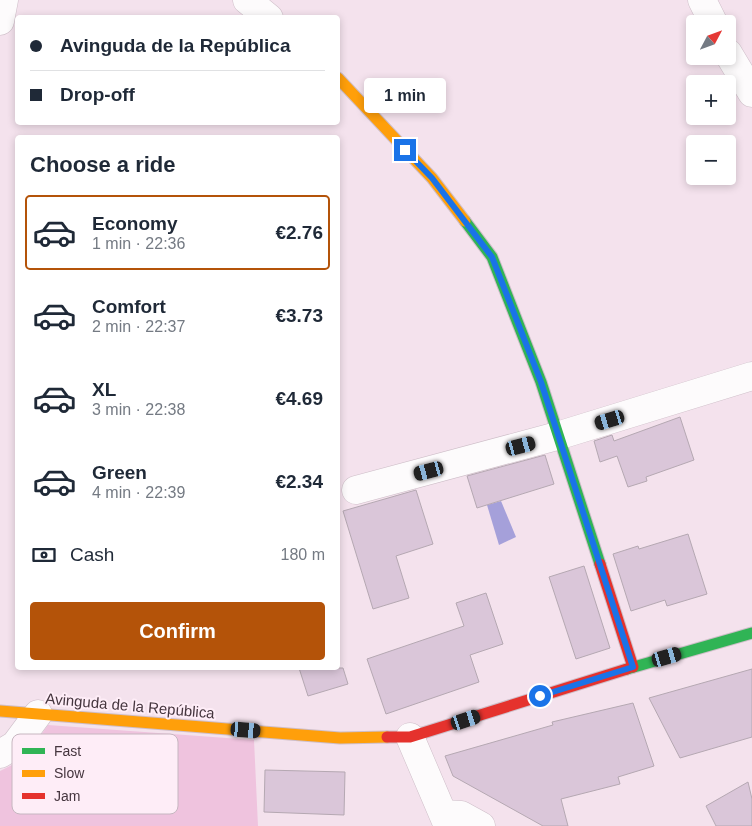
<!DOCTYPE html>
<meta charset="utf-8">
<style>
body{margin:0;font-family:Arial,sans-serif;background:#f6f6f7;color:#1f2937;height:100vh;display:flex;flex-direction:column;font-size:19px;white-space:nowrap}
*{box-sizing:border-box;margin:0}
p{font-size:16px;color:#747a83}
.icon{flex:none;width:28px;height:28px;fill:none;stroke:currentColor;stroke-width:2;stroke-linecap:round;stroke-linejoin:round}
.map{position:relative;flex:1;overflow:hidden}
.sheet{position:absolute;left:15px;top:135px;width:325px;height:535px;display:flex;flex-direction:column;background:#fff;border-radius:5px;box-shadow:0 2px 8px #0003}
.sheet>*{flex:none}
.banner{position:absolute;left:15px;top:15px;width:325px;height:110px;border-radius:5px;box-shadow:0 2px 8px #0003;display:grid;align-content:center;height:110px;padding:0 15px;background:#fff}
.needle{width:32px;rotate:49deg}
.controls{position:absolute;left:686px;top:15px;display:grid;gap:10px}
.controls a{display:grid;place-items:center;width:50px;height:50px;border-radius:5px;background:#fff;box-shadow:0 2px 8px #0003;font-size:25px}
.end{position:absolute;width:22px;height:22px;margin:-11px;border:6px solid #1a73e8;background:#fff;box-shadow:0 0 0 2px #fff}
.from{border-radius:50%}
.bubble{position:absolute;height:35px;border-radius:5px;background:#fff;box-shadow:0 2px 8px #0003;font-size:16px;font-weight:700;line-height:35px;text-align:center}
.car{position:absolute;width:15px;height:30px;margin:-15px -8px;border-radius:6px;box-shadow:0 0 4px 1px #0007;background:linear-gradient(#222 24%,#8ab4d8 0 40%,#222 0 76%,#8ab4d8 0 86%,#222 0)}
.banner b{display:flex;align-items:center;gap:18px;height:48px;font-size:19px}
.banner b+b{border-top:1px solid #e0e1e3}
.banner i{width:12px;height:12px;background:#1f2937}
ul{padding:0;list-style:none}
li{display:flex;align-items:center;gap:15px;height:75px;margin:0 10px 8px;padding:0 5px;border:2px solid transparent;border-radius:5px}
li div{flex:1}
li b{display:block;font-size:19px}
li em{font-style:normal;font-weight:700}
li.on{border-color:#b45309}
li>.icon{width:45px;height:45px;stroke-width:1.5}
h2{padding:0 15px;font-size:22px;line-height:60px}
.pay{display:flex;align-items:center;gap:12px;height:55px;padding:0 15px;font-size:19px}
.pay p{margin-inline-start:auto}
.primary-button{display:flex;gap:10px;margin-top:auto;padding:10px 15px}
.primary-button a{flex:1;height:58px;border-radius:5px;background:#b45309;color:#fff;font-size:20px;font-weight:700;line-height:58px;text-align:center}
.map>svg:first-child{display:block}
</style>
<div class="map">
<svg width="752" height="826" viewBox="0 0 752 826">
<rect width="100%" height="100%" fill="#f4e2ed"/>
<!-- green -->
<path fill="#efc3de" d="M48,725L254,740L258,826H0V771L24,759Z"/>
<!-- water -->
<path fill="#a5a0da" d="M501,501L516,537L499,545L487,505Z"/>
<!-- building -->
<path fill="#dac6d9" stroke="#b5a8b2" d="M680,417L694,460L646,477L647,481L628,487L617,456L600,462L594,441L612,435L614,441Z
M545,455L554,484L477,508L467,476Z
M416,490L433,544L396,556L409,598L373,609L343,511Z
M688,534L707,594L667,606L665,600L631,611L613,554L638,546L639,549Z
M584,566L610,648L576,659L549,577Z
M486,593L503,644L470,655L479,682L386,714L367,659L464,626L456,603Z
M299,668H343L348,684L308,696Z
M752,669V737L680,758L649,698Z
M633,703L654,766L618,777L620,784L561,799L568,826H543L453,776L445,756L553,725L552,722Z
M265,770L345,772L344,815L264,812Z
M748,782L752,799V826H716L706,806Z"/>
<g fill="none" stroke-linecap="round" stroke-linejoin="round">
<defs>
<path id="street" d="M247,0L269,18
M702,0L714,24
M0,21L4,0
M728,53L752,93
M356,490L557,436L752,376
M410,737L448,826
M0,754L15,745L38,714
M443,814L461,815L481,826"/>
<path id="fast" d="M465,221L492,257L541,382L600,564
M627,669L752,633"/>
<path id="slow" d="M338,78L432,178L465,221
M0,711L340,738L387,737"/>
<path id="jam" d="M600,564L633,667
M387,737H410L627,669"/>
</defs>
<!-- street casing -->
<use href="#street" stroke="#cebec8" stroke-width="29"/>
<!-- fast casing -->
<use href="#fast" stroke="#cebec8" stroke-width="13"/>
<!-- slow casing -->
<use href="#slow" stroke="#cebec8" stroke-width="13"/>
<!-- jam casing -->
<use href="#jam" stroke="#cebec8" stroke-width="13"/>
<!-- street -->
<use href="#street" stroke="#fdfbfc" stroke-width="28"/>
<!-- fast -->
<use href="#fast" stroke="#30b455" stroke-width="11"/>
<!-- slow -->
<use href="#slow" stroke="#ff9f0a" stroke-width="11"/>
<!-- jam -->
<use href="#jam" stroke="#e5322d" stroke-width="11"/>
</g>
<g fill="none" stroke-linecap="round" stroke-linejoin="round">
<!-- route -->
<path stroke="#1a73e8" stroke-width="6" d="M405,150L432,178L492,257L541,382L633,667L540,696"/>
</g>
<g text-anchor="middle" stroke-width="4" stroke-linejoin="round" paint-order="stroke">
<!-- street labels -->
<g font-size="15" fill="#45353e" stroke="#feedf7">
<text transform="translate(130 706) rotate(5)" y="5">Avinguda de la República</text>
</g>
</g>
<!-- legend -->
<rect x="12" y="734" width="166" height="80" rx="8" fill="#feedf7" stroke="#c6b6c0" stroke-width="1"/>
<rect x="22" y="748" width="23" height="6" fill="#30b455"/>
<rect x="22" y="770" width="23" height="7" fill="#ff9f0a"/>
<rect x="22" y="793" width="23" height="6" fill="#e5322d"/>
<g font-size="14" fill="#45353e">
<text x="54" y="756">Fast</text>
<text x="54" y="778">Slow</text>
<text x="54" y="801">Jam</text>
</g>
</svg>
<div class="controls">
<a><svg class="needle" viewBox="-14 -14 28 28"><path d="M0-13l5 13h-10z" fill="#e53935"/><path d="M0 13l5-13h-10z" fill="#747a83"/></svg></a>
<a>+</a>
<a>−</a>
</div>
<i class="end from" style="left:540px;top:696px"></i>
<i class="end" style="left:405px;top:150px"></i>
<div class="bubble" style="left:364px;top:78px;width:82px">1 min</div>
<i class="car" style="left:610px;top:420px;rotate:253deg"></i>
<i class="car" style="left:521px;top:446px;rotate:75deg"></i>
<i class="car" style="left:429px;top:471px;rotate:255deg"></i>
<i class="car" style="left:667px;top:657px;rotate:74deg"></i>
<i class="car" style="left:466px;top:720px;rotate:72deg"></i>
<i class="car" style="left:246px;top:730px;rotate:95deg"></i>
<div class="banner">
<b><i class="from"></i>Avinguda de la República</b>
<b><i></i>Drop-off</b>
</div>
<section class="sheet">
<h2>Choose a ride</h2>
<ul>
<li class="on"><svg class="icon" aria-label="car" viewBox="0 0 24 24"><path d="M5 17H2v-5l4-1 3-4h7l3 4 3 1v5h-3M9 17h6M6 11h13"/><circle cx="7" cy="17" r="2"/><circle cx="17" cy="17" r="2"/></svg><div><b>Economy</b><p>1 min · 22:36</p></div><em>€2.76</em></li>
<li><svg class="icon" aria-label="car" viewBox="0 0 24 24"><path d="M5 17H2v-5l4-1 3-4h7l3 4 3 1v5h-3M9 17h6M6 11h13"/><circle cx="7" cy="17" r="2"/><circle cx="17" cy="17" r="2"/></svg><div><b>Comfort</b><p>2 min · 22:37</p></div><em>€3.73</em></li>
<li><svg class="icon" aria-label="car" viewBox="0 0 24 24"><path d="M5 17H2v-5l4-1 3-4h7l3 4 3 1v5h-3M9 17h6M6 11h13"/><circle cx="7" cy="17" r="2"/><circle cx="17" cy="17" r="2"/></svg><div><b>XL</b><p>3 min · 22:38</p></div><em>€4.69</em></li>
<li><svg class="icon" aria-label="car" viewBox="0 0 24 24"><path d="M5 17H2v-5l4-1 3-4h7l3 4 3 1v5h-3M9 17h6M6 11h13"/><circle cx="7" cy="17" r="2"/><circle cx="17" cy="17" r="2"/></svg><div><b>Green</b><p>4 min · 22:39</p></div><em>€2.34</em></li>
</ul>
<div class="pay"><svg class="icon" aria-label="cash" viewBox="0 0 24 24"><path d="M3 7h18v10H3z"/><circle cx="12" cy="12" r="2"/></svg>Cash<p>180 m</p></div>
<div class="primary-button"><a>Confirm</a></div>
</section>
</div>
